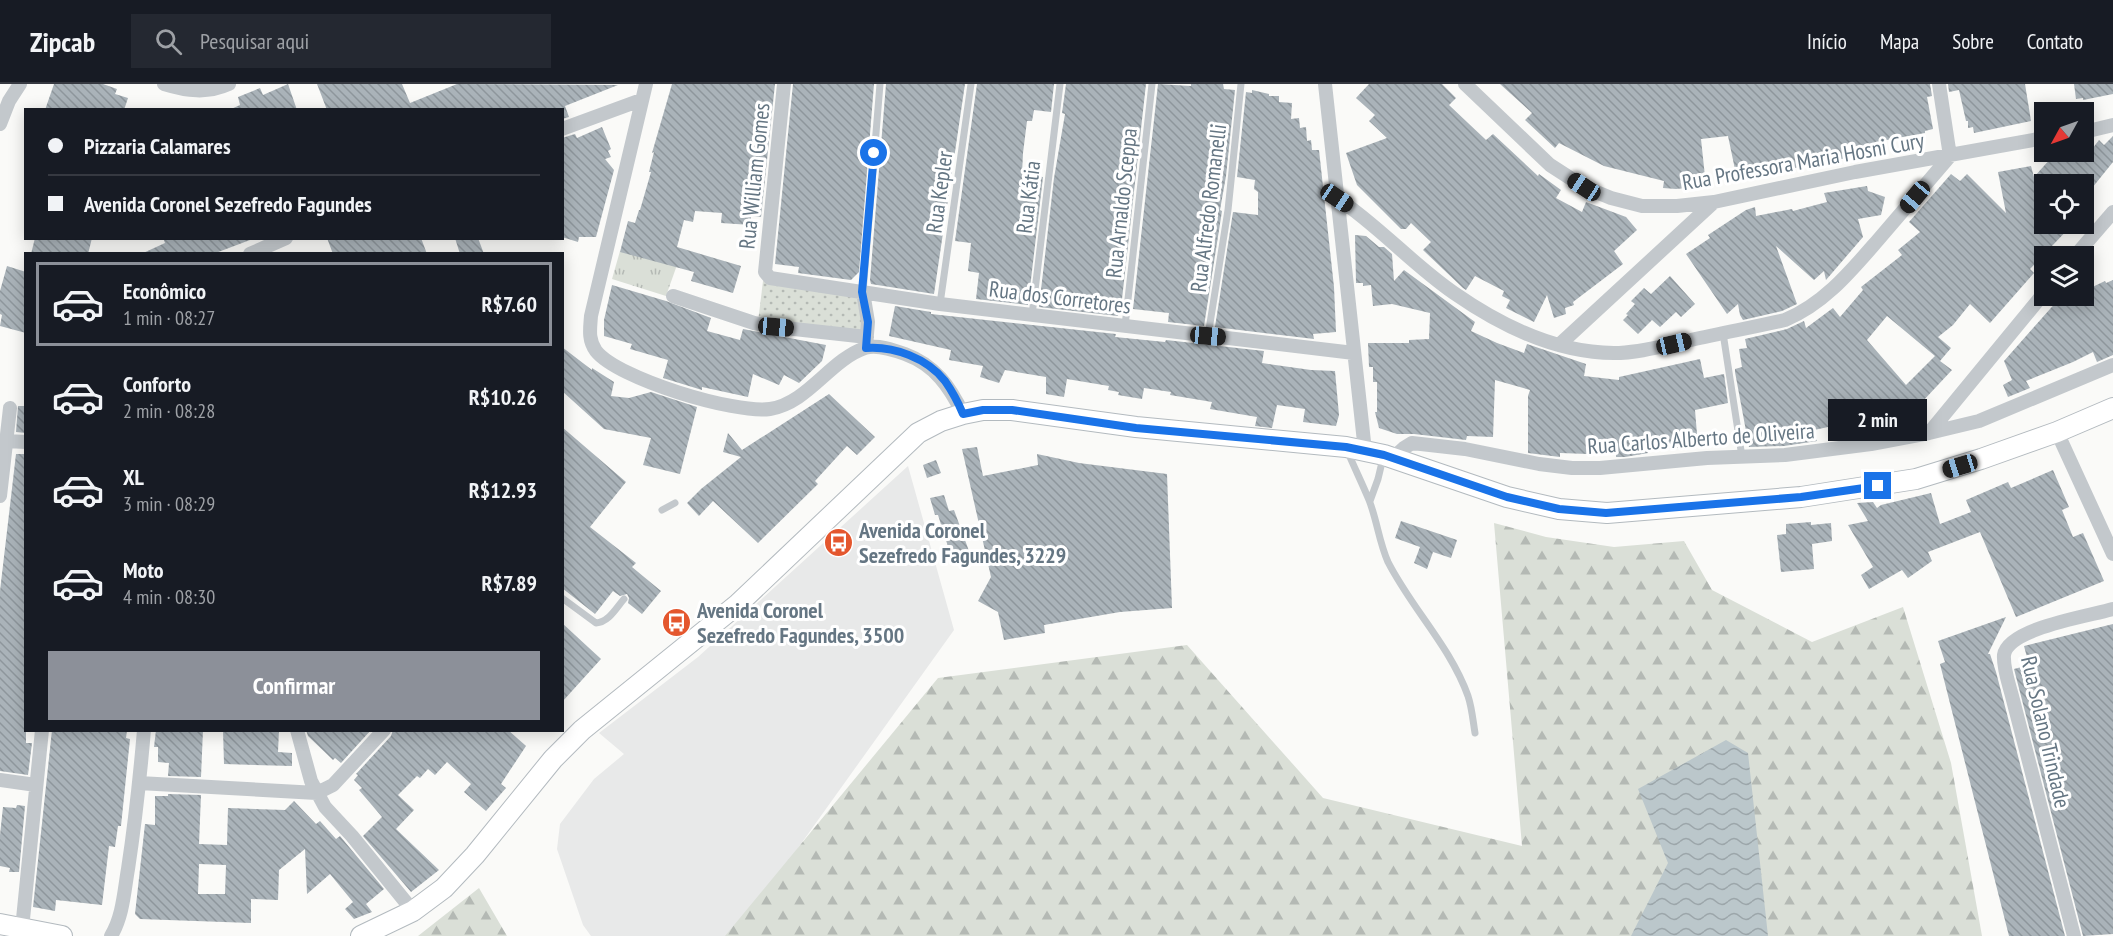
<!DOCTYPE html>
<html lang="pt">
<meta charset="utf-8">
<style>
body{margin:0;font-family:"PT Sans Narrow",sans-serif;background:#242831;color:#f1f3f6;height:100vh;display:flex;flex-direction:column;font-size:22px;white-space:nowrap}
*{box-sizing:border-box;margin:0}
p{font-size:20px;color:#9ea1a6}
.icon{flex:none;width:33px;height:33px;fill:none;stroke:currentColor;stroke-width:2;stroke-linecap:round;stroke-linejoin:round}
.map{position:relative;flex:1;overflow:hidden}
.sheet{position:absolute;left:24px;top:168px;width:540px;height:480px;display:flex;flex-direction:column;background:#171b24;border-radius:0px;box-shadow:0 3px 15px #0003}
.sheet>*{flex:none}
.top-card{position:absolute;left:24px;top:24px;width:540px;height:132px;border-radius:0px;box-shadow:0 3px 15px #0003;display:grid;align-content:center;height:132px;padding:0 24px;background:#171b24}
.needle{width:39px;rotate:230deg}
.buttons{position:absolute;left:2034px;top:18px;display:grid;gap:12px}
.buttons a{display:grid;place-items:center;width:60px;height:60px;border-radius:0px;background:#171b24;box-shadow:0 3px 15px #0003;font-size:30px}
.end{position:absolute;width:27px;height:27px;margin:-14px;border:8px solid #1a73e8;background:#fff;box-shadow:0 0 0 3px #fff}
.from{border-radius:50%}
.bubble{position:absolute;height:42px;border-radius:0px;background:#171b24;box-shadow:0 3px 15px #0003;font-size:20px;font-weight:700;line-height:42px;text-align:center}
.car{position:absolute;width:18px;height:36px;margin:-18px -9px;border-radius:8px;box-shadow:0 0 4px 2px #0007;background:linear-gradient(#222 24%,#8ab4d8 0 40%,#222 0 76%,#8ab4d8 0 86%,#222 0)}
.top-card b{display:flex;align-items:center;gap:21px;height:57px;font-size:22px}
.top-card b+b{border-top:2px solid #363941}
.top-card i{width:15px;height:15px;background:#f1f3f6}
ul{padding:10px 0 0;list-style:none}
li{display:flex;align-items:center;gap:18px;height:84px;margin:0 12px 9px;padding:0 12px;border:3px solid transparent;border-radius:0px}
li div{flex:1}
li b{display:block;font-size:22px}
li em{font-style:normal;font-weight:700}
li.selected{border-color:#8c9099}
li>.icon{width:54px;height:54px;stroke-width:1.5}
.primary-button{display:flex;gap:12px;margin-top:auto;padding:12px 24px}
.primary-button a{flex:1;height:69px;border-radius:0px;background:#8c9099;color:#fff;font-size:24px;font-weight:700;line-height:69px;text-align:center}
header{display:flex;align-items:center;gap:36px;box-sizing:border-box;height:84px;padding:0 30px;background:#171b24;border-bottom:2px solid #363941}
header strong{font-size:28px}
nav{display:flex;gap:33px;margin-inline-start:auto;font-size:21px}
.search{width:420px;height:54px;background:#242831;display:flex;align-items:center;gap:15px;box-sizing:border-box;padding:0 21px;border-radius:0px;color:#9ea1a6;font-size:22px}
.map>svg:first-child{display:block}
</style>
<header>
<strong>Zipcab</strong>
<div class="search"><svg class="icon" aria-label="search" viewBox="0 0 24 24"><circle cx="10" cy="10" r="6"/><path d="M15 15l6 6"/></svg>Pesquisar aqui</div>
<nav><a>Início</a><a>Mapa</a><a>Sobre</a><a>Contato</a></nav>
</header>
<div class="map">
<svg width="2113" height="852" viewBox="0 0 2113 852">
<defs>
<pattern id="grass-tufts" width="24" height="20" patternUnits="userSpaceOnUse" patternTransform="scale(1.5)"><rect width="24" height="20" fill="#dadfd7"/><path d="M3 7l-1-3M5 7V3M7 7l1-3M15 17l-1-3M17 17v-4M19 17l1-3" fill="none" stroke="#b4b9b4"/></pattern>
<pattern id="forest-firs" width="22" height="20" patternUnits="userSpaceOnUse" patternTransform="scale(1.5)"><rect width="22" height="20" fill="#dadfd7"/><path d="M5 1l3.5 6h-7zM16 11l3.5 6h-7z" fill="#b4b9b4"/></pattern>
<pattern id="park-dots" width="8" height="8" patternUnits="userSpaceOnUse" patternTransform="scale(1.5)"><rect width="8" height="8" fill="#dadfd7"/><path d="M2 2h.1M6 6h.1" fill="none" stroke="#b4b9b4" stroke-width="1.8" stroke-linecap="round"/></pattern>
<pattern id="water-waves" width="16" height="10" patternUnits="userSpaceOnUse" patternTransform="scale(1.5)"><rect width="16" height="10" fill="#bbc7cb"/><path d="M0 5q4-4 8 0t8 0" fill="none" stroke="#9ca6aa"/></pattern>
<pattern id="building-back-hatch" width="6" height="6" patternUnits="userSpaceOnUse" patternTransform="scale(1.5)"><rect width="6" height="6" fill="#aab3b9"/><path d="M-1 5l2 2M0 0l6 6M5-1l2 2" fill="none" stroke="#8e969c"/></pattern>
</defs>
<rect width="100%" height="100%" fill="#fafaf8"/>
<!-- built -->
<path fill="#e8e9e9" d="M908,382L954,546L735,852H591L583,841L557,765L560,740L594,695L624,670L599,649L698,573Z"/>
<!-- grass -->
<path fill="url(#grass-tufts)" d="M620,167L677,181L666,212L612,195Z"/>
<!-- forest -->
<path fill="url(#forest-firs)" d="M1494,439L1546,453L1614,463L1684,457L1712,506L1812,558L1903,523L1951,679L1982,852H725L938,594L1187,561L1323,714L1522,762Z
M479,804L507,852H418Z"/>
<!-- park -->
<path fill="url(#park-dots)" d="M763,197L823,203L863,213L861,251L758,238Z"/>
<!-- water -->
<path fill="url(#water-waves)" d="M1726,656L1748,669L1768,852H1631L1668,779L1638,705Z"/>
<!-- building -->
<path fill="url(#building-back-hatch)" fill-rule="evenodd" d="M54,0H103L117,5L115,10L128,14L124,26H45Z
M288,0L297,26H229L240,21L238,13L260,4L263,11Z
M317,0H402L410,19L457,0L618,1L565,22L569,33L562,35V26H327Z
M672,0H775L761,133L751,132V141L721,139L722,129L695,127L693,138L684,136L677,163L741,182L733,209L691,197L694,188L620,168L628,137L635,139L639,126H640L651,88H649L654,68L652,69Z
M793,0H874L859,188L851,196L798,189L799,183L775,180Z
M886,0H965L934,210L871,200L870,196Z
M977,0H1054L1051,28L1034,26L1032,37H1027L1023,69L1022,90L1043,93L1028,221L976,215L979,189L968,187L971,159L955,157Z
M1066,0H1146L1121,224H1120L1118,232L1039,223L1054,94L1065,30L1062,29Z
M1158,0L1191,2V0H1223L1224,5L1235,6L1226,92L1220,126L1222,127L1204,242L1168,238L1169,229L1133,225Z
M1369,0H1442L1456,14L1449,21L1486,56L1493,50L1538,92L1539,90L1561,106L1556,114L1582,128L1586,118L1626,133L1637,146L1614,167L1623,180L1573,218L1574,221L1565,224L1566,230L1554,234L1547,211L1534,238L1506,224L1510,216L1502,212L1504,207L1475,192L1466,206L1463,204L1423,166L1431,158L1411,139L1406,145H1401L1357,101L1346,69L1387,54L1369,37L1375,31L1356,14Z
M1500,0H1930L1932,12L1927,13L1933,45L1925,47V49L1876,58L1878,68L1737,95L1728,52L1701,55L1706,102L1676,105L1663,104L1664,97L1604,82L1559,59L1555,64L1525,36L1532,29Z
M1948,0H2025L2031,37L1974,49L1973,43L1968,44V37H1966L1959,6L1949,8Z
M2074,0H2113V10L2083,16V14L2076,15Z
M1252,6L1269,10V12H1279V18L1292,19L1291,35L1299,34L1300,44L1306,43L1307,57L1311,56L1312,66H1319L1334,203L1336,248L1313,250L1314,255L1215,243L1233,128L1258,131V108L1254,105L1255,96L1237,93L1246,8L1252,9Z
M602,43L611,65L608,67L611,73L605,75L614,86L596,153H579L578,158L562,153V54L575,50L577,54Z
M2113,52V78L2084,114V100H2044V140H2073L2030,185L2034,189L1990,239L1970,220L1953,241L1938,253L1951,264L1940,277L1952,286L1922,318L1893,324V326L1867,333L1869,342L1849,348L1847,339L1814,346L1817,357L1784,362L1749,363L1735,288V285L1742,283L1739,265L1747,264L1745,255L1787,245L1804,237L1806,244L1833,224L1840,233L1863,206L1861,203L1902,171L1898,166L1920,148L1909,138L1951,90L1960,97L1967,90L2006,129L1998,88L2031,82L2034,93L2052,73L2056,77L2063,70L2071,76L2086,73L2099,56L2104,61ZM1887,232L1935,272L1906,301L1867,256Z
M1867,102L1868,107L1885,113L1881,131L1858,135L1863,153L1826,196L1824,187L1814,196L1776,162L1797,220L1782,227L1743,236L1740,231L1738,220L1727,230L1686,170L1710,154L1708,151L1746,126L1755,123L1756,132L1792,125L1793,127L1827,118L1824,109Z
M1355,151L1366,152L1379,163H1384L1392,170L1394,197L1404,186L1475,238L1471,247L1497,259L1524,269L1527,260L1586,280L1584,292L1619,296V293L1700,275L1704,294L1724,290L1728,319L1695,326L1698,362L1648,366V369L1625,373H1616V371L1560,369V373L1528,369V312L1530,306L1495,296L1493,353L1467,352L1466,356L1414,350H1397L1379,344L1375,328H1377V298H1373V283H1369L1368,259H1409V256L1429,255L1430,229L1392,220L1373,222L1371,201L1363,202V199H1356Z
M35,154H92L88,170H31Z
M163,154H249L250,156L213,170H141L165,159Z
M327,154H421L427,170H333Z
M455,154H478L484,170H460Z
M7,182L26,188V249L0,242L2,231L0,230V207Z
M1670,192L1695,220L1681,233L1676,228L1660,243L1652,236L1638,250L1623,236L1628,231L1626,230L1635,220L1631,217L1644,204L1651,210Z
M2113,196V271L2097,278L2093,268L2073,278L2026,297L2030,304L2008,313L2003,301L2012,296L2004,277L2050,225L2062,212H2084V207L2105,197L2106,199Z
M612,201L666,217L711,234L707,247L740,256L743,245L826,261L822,277L799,299L784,291L779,301L753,290L748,313L702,303V306L663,294L668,276L630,265L632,260L604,252V236Z
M895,222L931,228V230L1116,250L1115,253L1165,258L1166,256L1264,267L1262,279L1311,286L1335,287L1339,331L1336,342L1303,338L1305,325L1277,321L1272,344L1255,342L1257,333L1210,325L1212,318L1170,311L1171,308L1144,304L1142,315L1118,311L1119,308L1108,306L1109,302L1067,295L1064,313L1046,310V293L1005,286L999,299L980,293L983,282L949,276L951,266L889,252Z
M562,263L592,286V284L614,298L611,312L629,314L651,308L697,323L680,390L643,381L651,354L604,345L562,307Z
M829,310L875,353L857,371L847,362L815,397L818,400L758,459L713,417L699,432L687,419L701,405L741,373L723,368L728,349L742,366Z
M18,322H26V349L16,348Z
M562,343L626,398L590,443L636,479L632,483L661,507L642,530L628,519L629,514L627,510L620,512L613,507L595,530L562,504Z
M977,363L983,392L1038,381L1037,370L1079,379L1167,390L1172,524L1120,528L1044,541L1045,549L1004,556L998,528L978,517L991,493L962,365Z
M16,370H26V659H32L28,691L0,687V507Z
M936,376L941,389L927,394L923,381Z
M2053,386L2069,423L2062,426L2073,453L2083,449L2104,497L2016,533L1980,448L1928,468L1932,477L1908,494L1902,486L1869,505L1861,491L1873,483L1848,441L1868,437L1857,419L1873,418L1877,424L1881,421L1931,409L1940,440L1971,428L1966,416L2008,398L2011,404Z
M944,411L949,427L954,426L969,467L951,472L938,431H935L930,414Z
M1401,437L1457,456L1451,474L1433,468L1427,485L1414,479L1420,463L1395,454Z
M1811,438V441L1831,439L1832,457L1812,460L1814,485L1781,488L1777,451L1786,450V440Z
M2006,533L1988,570H1990L1996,588L2065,852H2009L1940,580L1945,578L1938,557Z
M562,539L601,575L562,618Z
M2113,540V850L2083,852L2014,585L2029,581L2024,562Z
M52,646H127L126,654L130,655L121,742H118L115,763L109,762L102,821L56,816L55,827L33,823Z
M156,646H203L201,693L168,692L169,679L158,678V663H154Z
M223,646H279L278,668L292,669V682L224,680Z
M306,646H371L341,679L335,674L333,676L308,652Z
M393,646H508L526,662L501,700L506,704L486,727L464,708L471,700L447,678L435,691L428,685L420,694L417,692L398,711L414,726L396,745L439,786L411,808L363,752L382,733L359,706L362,704L354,696L358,691L356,690L391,652Z
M168,710L201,711L199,760L227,761L228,724L285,726L294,717L316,740L320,737L336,755L340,752L384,805L366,820L372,828L354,835L345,825L353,818L330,790L307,810L305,765L279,786L278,816L251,815V839L140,835L135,830L145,740L155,741V712H168ZM199,780L226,781L225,810H198Z
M17,721L25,722L19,788H9L10,784L0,782V751L3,723L16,724Z"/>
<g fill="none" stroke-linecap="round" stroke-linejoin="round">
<defs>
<path id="secondary" d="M0,840L62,852
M361,852L413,827L444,804L475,771L553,675L582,646L738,520L918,349L941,337L963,330L983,326H1012L1136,343L1346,363L1384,371L1507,413L1559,425L1607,429L1801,413L1916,395L1981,375L2057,348L2113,324"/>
</defs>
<!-- secondary casing -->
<use href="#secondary" stroke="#b3babf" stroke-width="22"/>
<!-- lane -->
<path stroke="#c3c8cc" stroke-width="7" d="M863,208L880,0
M940,220L971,0
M1032,231L1060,0
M1125,242L1152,0
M1723,249L1742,373
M1208,252L1228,126L1241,0
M1347,366C1354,383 1362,399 1369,416C1377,436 1379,458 1388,478C1412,525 1450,562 1468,612C1472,624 1473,637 1475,649
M1370,417L1378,395L1383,374
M662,426L675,419
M562,514L596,539C609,538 616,524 624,515"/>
<!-- street -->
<path stroke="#c3c8cc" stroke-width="14" d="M164,0C187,7 207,10 229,0
M646,0L591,232C590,245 588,256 596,267C618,295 735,330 770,325C808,319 830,276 865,264C877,260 894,266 905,270C935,281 950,303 963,330
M784,0L765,188L770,194L940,220L1354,269
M1325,0L1365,367
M1465,0L1550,81L1584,103L1611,114L1642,122H1677L1714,118L1855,88L2044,54
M0,40L9,17L20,0
M562,45L641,16
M2084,48L2113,41
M1337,114C1379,142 1412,180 1454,209C1500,241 1557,269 1614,269C1640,269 1666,261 1691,256C1722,249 1754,243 1785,236C1824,220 1851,187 1878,156C1902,128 1926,100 1950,72L1939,0
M250,170L286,154
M2075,172L2113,128
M863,208L868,238L866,262
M673,212L754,239L776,243L867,253
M1559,261L1714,118
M2057,348L2113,470
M1929,349L2044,209
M6,357L26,358
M1393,374L1404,364L1412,359L1465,365L1539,380L1572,384H1600L1707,374L1785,371L1871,360L1929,349L1979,337L2113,281
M0,412L10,324
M297,646L311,697L325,723L352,752L413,827
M0,696L36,701
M139,699L317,709L333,701L384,646
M22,845L42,646
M111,852C123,832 124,808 128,785C135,739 140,693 144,646
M2074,852L2012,612C2009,600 2003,584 2004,571C2008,544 2090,532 2113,525"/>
<!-- secondary -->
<use href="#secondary" stroke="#fff" stroke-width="20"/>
</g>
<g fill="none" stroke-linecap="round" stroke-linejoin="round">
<!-- route -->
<path stroke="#1a73e8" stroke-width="8" d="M874,69L862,208L868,238L866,264C894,262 927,274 945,297C952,307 958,318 963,330L983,326H1012L1136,344L1346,363L1384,371L1507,413L1559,425L1606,429L1801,413L1878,402"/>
</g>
<!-- icons -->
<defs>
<symbol id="bus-disc" viewBox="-11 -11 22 22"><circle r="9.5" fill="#e4572e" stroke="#fff"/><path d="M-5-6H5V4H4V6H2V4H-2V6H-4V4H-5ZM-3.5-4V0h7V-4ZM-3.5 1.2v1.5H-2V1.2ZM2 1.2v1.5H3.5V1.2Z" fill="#fff"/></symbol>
</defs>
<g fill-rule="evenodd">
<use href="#bus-disc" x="822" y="442" width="33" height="33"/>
<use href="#bus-disc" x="660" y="522" width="33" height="33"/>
</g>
<g text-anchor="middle" stroke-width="6" stroke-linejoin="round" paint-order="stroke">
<!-- street labels -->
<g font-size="22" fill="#657683" stroke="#fff">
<text transform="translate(1803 77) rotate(-10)" y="8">Rua Professora Maria Hosni Cury</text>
<text transform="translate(754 92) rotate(-84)" y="8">Rua William Gomes</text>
<text transform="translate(939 108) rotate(-82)" y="8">Rua Kepler</text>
<text transform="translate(1028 113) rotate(-83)" y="8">Rua Kátia</text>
<text transform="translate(1121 119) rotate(-84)" y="8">Rua Arnaldo Sceppa</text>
<text transform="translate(1208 124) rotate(-83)" y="8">Rua Alfredo Romanelli</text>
<text transform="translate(1060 213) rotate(7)" y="8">Rua dos Corretores</text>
<text transform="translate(1701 354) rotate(-4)" y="8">Rua Carlos Alberto de Oliveira</text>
<text transform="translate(2046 648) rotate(77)" y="8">Rua Solano Trindade</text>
</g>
<!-- poi labels -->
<g font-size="22" font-weight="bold" fill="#657683" stroke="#fff" text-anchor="start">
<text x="859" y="454">Avenida Coronel<tspan x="859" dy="25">Sezefredo Fagundes, 3229</tspan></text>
<text x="697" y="534">Avenida Coronel<tspan x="697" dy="25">Sezefredo Fagundes, 3500</tspan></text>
</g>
</g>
</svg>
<div class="buttons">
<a><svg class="needle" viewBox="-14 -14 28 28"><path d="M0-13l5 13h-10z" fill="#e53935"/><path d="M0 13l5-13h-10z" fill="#9ea1a6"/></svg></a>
<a><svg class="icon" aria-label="locate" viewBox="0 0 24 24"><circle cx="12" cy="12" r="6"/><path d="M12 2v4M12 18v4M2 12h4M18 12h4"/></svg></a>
<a><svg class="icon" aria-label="layers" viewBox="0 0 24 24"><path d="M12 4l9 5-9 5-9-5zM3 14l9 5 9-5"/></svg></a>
</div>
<i class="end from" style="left:874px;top:69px"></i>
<i class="end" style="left:1878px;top:402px"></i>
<div class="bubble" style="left:1828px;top:315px;width:99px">2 min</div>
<i class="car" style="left:1584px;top:103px;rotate:303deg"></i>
<i class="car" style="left:1915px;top:113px;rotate:220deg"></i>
<i class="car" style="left:1337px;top:114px;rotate:124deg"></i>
<i class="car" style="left:776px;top:243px;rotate:95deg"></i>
<i class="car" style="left:1208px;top:252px;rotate:95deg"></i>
<i class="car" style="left:1674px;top:260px;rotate:77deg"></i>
<i class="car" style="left:1960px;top:382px;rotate:253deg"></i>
<div class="top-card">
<b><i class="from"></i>Pizzaria Calamares</b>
<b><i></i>Avenida Coronel Sezefredo Fagundes</b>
</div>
<section class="sheet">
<ul>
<li class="selected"><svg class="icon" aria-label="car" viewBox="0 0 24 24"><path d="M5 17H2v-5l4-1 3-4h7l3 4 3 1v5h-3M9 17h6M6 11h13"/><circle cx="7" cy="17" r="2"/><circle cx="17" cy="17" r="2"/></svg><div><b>Econômico</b><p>1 min · 08:27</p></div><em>R$7.60</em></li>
<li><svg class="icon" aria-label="car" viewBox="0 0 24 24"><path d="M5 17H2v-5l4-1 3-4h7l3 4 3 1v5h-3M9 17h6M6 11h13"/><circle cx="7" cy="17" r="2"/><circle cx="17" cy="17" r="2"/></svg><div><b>Conforto</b><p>2 min · 08:28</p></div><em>R$10.26</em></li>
<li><svg class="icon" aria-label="car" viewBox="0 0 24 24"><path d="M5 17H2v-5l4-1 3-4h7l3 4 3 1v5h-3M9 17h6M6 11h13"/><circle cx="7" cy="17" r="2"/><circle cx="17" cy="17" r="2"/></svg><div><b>XL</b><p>3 min · 08:29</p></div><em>R$12.93</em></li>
<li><svg class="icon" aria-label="car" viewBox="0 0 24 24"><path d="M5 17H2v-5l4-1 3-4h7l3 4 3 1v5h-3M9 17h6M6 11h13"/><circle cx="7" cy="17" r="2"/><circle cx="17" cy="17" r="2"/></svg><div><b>Moto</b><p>4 min · 08:30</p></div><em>R$7.89</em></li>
</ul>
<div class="primary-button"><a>Confirmar</a></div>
</section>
</div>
